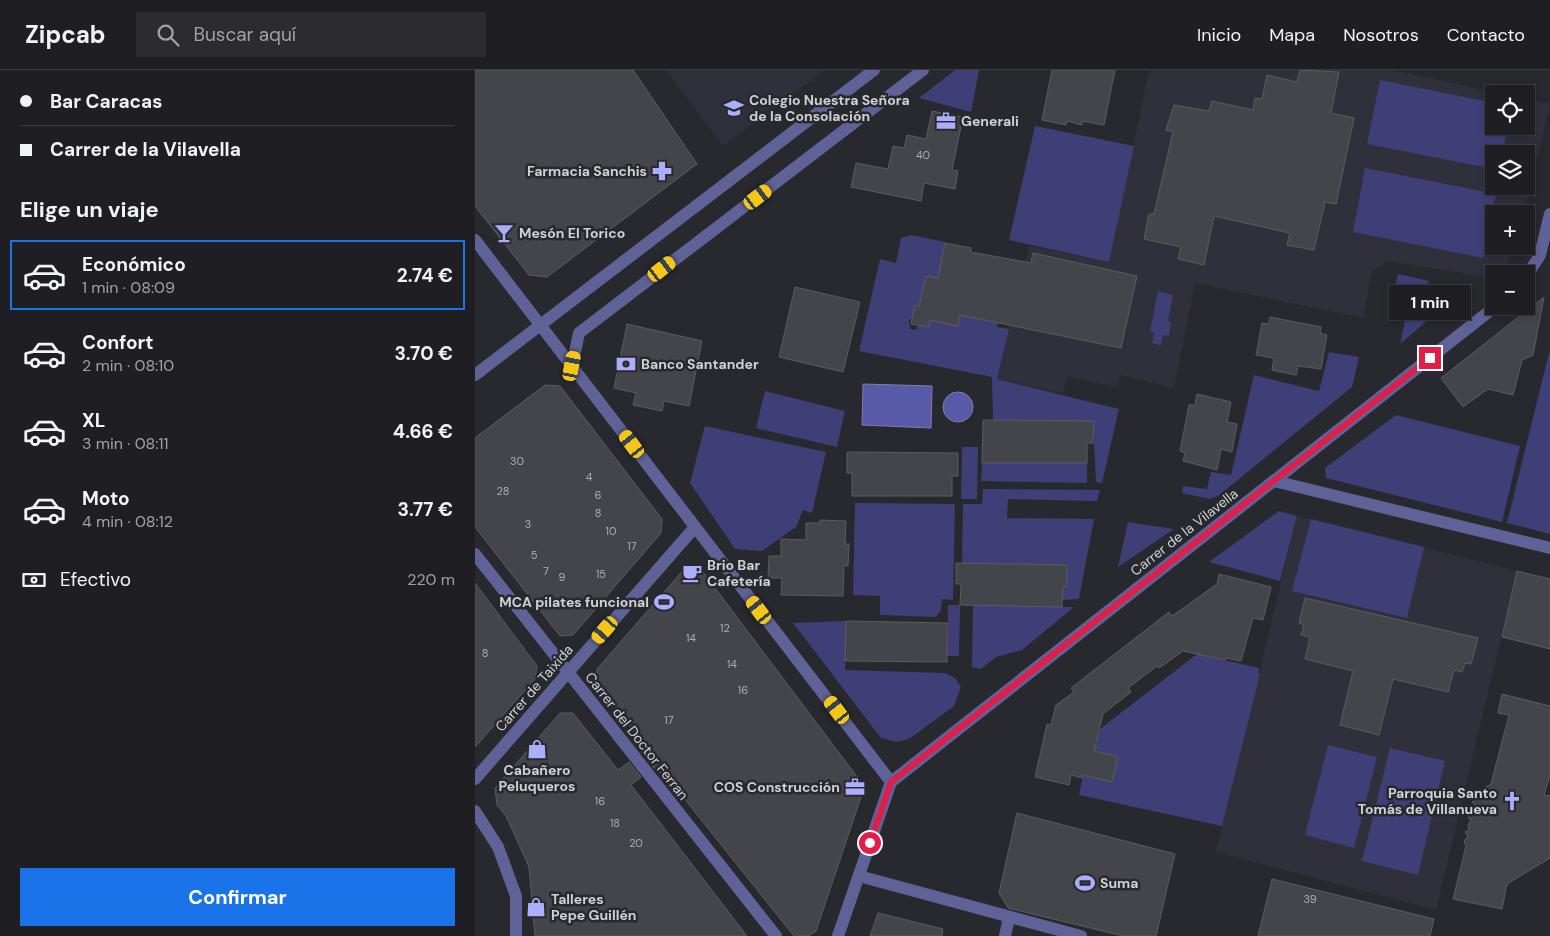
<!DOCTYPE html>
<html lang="es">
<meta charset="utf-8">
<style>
body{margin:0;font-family:"DM Sans",sans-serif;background:#2b2b30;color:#f1f3f6;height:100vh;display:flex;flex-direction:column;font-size:19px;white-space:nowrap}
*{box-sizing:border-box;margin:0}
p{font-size:16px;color:#a1a2a6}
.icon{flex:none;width:28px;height:28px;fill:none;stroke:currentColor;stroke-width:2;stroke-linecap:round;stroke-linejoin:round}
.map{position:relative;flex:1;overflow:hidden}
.details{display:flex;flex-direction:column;background:#1e1e23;width:475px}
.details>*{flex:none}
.hud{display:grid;align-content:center;height:110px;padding:0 20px;background:#1e1e23}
.fabs{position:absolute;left:1010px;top:15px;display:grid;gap:10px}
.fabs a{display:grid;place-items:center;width:50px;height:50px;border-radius:0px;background:#1e1e23;box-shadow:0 2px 8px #0003,0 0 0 1px #3c3c41;font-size:25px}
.end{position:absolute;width:22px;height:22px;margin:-11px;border:6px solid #e11d48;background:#fff;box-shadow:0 0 0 2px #fff}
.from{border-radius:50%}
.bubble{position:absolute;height:35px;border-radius:0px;background:#1e1e23;box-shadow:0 2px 8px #0003,0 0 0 1px #3c3c41;font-size:16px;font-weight:700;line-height:35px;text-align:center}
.car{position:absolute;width:15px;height:30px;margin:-15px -8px;border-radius:6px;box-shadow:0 0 4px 1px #0007;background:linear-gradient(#f5c518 24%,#345 0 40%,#f5c518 0 76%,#345 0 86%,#f5c518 0)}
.hud b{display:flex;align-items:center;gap:18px;height:48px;font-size:19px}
.hud b+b{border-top:1px solid #3c3c41}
.hud i{width:12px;height:12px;background:#f1f3f6}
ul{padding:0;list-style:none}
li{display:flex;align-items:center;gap:15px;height:70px;margin:0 10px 8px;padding:0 10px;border:2px solid transparent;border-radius:0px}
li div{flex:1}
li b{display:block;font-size:19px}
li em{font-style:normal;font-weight:700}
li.current{border-color:#1a73e8}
li>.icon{width:45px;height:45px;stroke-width:1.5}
h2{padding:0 20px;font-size:22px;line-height:60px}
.pay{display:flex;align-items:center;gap:12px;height:55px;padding:0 20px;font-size:19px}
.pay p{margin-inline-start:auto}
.action{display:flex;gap:10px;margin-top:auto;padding:10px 20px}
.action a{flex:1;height:58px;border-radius:0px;background:#1a73e8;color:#fff;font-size:20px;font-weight:700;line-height:58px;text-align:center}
header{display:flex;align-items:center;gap:30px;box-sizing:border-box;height:70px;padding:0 25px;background:#1e1e23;border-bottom:1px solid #3c3c41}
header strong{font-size:24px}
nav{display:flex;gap:28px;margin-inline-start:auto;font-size:18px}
.search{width:350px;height:45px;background:#2b2b30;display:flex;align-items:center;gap:12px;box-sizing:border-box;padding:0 18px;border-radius:0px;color:#a1a2a6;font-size:19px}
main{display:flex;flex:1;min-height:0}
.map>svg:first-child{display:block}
</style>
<header>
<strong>Zipcab</strong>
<div class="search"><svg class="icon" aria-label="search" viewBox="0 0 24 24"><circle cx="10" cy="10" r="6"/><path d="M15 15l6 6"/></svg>Buscar aquí</div>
<nav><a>Inicio</a><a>Mapa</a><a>Nosotros</a><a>Contacto</a></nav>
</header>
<main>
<section class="details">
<div class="hud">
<b><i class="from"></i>Bar Caracas</b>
<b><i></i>Carrer de la Vilavella</b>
</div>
<h2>Elige un viaje</h2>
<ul>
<li class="current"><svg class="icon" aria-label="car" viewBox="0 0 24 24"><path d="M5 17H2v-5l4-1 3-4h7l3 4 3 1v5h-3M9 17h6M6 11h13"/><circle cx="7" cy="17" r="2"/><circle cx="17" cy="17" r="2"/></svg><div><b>Económico</b><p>1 min · 08:09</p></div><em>2.74 €</em></li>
<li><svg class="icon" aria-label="car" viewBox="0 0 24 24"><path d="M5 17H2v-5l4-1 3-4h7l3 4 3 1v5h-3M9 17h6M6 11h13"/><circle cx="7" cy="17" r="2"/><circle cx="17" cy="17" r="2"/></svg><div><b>Confort</b><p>2 min · 08:10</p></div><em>3.70 €</em></li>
<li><svg class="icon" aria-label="car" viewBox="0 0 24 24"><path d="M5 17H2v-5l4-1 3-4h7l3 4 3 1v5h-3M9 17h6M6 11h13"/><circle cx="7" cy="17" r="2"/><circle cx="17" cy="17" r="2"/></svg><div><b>XL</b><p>3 min · 08:11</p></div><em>4.66 €</em></li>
<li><svg class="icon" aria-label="car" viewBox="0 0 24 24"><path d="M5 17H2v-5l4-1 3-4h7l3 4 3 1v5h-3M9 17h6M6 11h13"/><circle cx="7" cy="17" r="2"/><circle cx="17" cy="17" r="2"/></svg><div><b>Moto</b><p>4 min · 08:12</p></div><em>3.77 €</em></li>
</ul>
<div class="pay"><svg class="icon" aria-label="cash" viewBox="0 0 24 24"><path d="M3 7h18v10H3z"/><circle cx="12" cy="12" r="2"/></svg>Efectivo<p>220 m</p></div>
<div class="action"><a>Confirmar</a></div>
</section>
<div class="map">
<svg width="1075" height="866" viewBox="0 0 1075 866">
<rect width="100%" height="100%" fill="#28282f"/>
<!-- built -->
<path fill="#2f303c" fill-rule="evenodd" d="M191,0H350L248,76Z
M674,0H918L1027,24H1019V56H1051V29L1075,34L1049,144H1019V176L1041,177L1032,193L1021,201L1007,206L912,191L897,201L888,248L720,213L699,318L645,305L642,317L592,307L588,323L522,309L554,176L634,192ZM1019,84H1051V116H1019Z
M822,446L1042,501L961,840L741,782Z"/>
<!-- green -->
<path fill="#3e3f77" d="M480,0H504L496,42L444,28Z
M905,10L1019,33V56H1033L1027,84H1019V99L892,74Z
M560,56L659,76L634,192L534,170Z
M890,98L1021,124L1008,188L878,162Z
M436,165L470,172L468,181L478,211L451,206L444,236L440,235L437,249H434L435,259L441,260L443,255L453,257L455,250L483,256L488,231L523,252L522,257L534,259L522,309L644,339L627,413L621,412L618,351L518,350L517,307L384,281L405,189L421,193L426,168Z
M923,204L954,211L949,232L966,239L925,274L932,242L915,239Z
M683,221L698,225L693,251L696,252L694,266L688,265L686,275L677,273L679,263L675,261Z
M1075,279V464L1032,453Z
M854,282L884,287L877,317L743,426L735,429L707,423L708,416L732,419L736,402L756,405L779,305L844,321Z
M290,321L370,341L362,377L281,358Z
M921,345L1045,376L1027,452L851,408L850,398Z
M230,356L351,382L337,443L328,440L321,457L287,481L260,479L215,413Z
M487,377H503L502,429H486Z
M507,393H612V413L506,411Z
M508,419L625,420L622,431L533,429L532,448L619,449L604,529L587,530V517L592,516V495L487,493L488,434H507Z
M380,433L480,434L478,530L467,529L466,540L461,547L405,545V526L378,525Z
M804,441L822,446L805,511L734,492Z
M836,449L949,477L932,548L817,521Z
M653,452L699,459L643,497Z
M473,535H485L484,586H472Z
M498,535L599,537L547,580L521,587L506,599L497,597Z
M371,551L370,600L470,603L480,608L486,617L479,636L434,669L422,672L406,668L318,553Z
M722,584L784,598L783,603L785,604L747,756L604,725L608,705L637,712L643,687L619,681L625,659Z
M853,675L902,687L879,778L830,765Z
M915,678L970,691L943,805L887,791Z"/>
<!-- water -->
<path fill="#5859a7" stroke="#7c7db5" d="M388,314L457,316L456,358L387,355Z
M468 337a15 15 0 1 1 30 0a15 15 0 1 1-30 0Z"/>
<!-- building -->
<path fill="#44444b" stroke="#5b5c63" d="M0,0H158L222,94L72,207L54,205L0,136Z
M577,0H640L629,55L607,51V55L592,51L591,55L567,50Z
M825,0L864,2L856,43L879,48L861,134L850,132L839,180L812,175L815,163L739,146L729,195L703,189L706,177L669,169L674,144H679L698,62L691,60L699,35L734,41L737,31L778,40L780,28L787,29L792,5L822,12Z
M457,41L488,47L477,100L483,101L480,119L449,113L446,131L376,117L381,93L413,99L418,76L429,78L432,65L451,69Z
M470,173L496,178V182L556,193L558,183L662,206L646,278L485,245L483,256L455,250L454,257L436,254L440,235L444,236L451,206L463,208Z
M320,217L385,232L368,302L304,287Z
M1069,227L1058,285L1047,290L1038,325L1013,319L988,337L966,308Z
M795,247L846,257L845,263L852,265L846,299L823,296L821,305L797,300L799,288L781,285L787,253L794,254Z
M152,254L227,271L214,336L189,331L187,341L158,335L161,323L139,318Z
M70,315L85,316L187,449L186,463L98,565L85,566L0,457V368Z
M722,324L756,332L752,352L762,354L757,382L746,379L742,400L708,391L710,383L705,381L714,335H720Z
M508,350L619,351L618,373H612V393H507Z
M372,382L483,383V406H477V426H377V403H372Z
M345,450L371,451L370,474H374L373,496L369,495L368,526L306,525L307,508H293L294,486H306V469L331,470V453H345Z
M481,493L592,495V517H588L587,537L485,535L486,514H481Z
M210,498H225L386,712L387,724L341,861L334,866H319L188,702L186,703L178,697L166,682L170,679L162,666L122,615V599Z
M1042,501L1075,509V579L1027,567Z
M744,504L796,517L788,550L778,548L766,591L751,588L750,590L708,581L684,598L682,596L653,618L656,622L628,644L619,681L643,687L637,712L608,705L607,708L596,705L594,715L560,707L572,654L576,655L581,635L599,622L596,618L694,542L697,546L742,514Z
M0,513L62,596L60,609L0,677Z
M830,528L1003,568L996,594L990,593L987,602L979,600L973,622L918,609L904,665L865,655L878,601L830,589L835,567L826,565L829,555L824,553Z
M371,551L472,553V592L370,591Z
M1027,624L1075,636V705L1069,725L1075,726V788L1032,814L1027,839L978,829L991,776L989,771L993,767L990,762L994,760L993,754L996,751L993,747L998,744L995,739L1000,735L997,732L1001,730L999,724L1016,714L1034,645L1023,643Z
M85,643H98L143,700L154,692L166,707L156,715L272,866H60L54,797L31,746L22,735L20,718Z
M542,743L700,784L681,866H648L533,838L524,823Z
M797,809L959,849L955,866H783Z
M403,843L468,859L467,866H395Z"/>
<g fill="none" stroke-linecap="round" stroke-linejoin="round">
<!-- minor -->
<path stroke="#5f6296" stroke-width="12" d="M0,170L416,712
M1051,207L1065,185L1075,144
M97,296L104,263L448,0
M0,305L399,0
M799,411L1075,478
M0,484L301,866
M0,709L220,457
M416,712L1021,236
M0,741L23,777L41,826V866
M384,806L606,866
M363,866L416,712
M530,866L534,848"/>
</g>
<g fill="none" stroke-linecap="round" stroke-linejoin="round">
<!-- route -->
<path stroke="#e11d48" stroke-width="6" d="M395,773L416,712L955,288"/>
</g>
<!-- icons -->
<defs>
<symbol id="school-bare" viewBox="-9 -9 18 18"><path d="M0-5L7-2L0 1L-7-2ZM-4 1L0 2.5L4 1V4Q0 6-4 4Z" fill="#abaffb" stroke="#28282f" stroke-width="2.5" paint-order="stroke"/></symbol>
<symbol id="office-bare" viewBox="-9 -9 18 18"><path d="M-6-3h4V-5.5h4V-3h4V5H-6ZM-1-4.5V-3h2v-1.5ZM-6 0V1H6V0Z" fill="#abaffb" stroke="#28282f" stroke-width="2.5" paint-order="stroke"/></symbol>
<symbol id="pharmacy-bare" viewBox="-9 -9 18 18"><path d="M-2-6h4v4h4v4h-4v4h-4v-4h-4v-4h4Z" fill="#abaffb" stroke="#28282f" stroke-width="2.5" paint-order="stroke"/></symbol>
<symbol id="bar-bare" viewBox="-9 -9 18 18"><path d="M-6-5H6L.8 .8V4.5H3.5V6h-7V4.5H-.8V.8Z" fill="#abaffb" stroke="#28282f" stroke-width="2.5" paint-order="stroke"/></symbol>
<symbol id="bank-bare" viewBox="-9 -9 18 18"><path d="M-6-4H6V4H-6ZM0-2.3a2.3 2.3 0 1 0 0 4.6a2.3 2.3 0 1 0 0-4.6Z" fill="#abaffb" stroke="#28282f" stroke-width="2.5" paint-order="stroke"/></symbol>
<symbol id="cafe-bare" viewBox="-9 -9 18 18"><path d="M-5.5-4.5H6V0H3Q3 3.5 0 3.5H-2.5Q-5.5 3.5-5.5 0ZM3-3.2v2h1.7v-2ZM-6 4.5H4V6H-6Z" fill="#abaffb" stroke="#28282f" stroke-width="2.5" paint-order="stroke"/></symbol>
<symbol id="stadium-bare" viewBox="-9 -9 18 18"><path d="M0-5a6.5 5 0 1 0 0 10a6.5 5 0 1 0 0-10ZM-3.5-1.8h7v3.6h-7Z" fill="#abaffb" stroke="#28282f" stroke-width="2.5" paint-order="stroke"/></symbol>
<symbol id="shop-bare" viewBox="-9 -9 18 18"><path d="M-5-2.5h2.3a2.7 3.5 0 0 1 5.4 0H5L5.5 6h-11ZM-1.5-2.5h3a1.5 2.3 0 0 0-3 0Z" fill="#abaffb" stroke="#28282f" stroke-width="2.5" paint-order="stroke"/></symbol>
<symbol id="church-bare" viewBox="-9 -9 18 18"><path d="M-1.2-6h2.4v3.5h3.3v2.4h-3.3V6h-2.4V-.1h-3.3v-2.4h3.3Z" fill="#abaffb" stroke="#28282f" stroke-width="2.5" paint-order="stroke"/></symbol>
</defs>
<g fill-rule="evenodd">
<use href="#school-bare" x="245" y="24" width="28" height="28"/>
<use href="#office-bare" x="457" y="37" width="28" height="28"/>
<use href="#pharmacy-bare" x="173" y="87" width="28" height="28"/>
<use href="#bar-bare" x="15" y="149" width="28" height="28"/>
<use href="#bank-bare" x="137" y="280" width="28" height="28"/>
<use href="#cafe-bare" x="203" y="489" width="28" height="28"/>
<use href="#stadium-bare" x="175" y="518" width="28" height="28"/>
<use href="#shop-bare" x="48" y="665" width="28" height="28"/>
<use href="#office-bare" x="366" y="703" width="28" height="28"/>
<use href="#church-bare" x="1023" y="717" width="28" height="28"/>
<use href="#stadium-bare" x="596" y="799" width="28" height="28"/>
<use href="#shop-bare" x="47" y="823" width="28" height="28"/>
</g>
<g text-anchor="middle" stroke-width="5" stroke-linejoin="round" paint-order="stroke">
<!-- number labels -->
<g font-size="11" fill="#adaeb2">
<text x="448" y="89">40</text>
<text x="42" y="395">30</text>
<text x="114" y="411">4</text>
<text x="28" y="425">28</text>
<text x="123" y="429">6</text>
<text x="123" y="447">8</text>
<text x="53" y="458">3</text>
<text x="136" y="465">10</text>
<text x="157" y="480">17</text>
<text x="59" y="489">5</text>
<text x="71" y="505">7</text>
<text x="126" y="508">15</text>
<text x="87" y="511">9</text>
<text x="250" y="562">12</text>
<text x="216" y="572">14</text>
<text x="10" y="587">8</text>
<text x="257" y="598">14</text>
<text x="268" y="624">16</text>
<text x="194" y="654">17</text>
<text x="125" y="735">16</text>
<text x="140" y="757">18</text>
<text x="161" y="777">20</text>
<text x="835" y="833">39</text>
</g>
<!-- poi labels -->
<g font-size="14" font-weight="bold" fill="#d0d1d5" stroke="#28282f" text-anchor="start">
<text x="274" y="35">Colegio Nuestra Señora<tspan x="274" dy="16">de la Consolación</tspan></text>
<text x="486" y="56">Generali</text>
<text x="172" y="106" text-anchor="end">Farmacia Sanchis</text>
<text x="44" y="168">Mesón El Torico</text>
<text x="166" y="299">Banco Santander</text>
<text x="232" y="500">Brio Bar<tspan x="232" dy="16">Cafetería</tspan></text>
<text x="174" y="537" text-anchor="end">MCA pilates funcional</text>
<text x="62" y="705" text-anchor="middle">Cabañero<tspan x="62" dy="16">Peluqueros</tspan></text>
<text x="365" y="722" text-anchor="end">COS Construcción</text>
<text x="1022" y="728" text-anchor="end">Parroquia Santo<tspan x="1022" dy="16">Tomás de Villanueva</tspan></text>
<text x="625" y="818">Suma</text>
<text x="76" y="834">Talleres<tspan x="76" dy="16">Pepe Guillén</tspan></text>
</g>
<!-- street labels -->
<g font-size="14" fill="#d0d1d5" stroke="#28282f">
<text transform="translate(709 462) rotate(-38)" y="5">Carrer de la Vilavella</text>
<text transform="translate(59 618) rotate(-49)" y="5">Carrer de Taixida</text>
<text transform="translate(162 666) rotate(52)" y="5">Carrer del Doctor Ferran</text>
</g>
</g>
</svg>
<div class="fabs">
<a><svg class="icon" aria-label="locate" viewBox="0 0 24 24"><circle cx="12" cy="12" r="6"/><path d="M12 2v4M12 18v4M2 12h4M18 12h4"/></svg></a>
<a><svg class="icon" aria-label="layers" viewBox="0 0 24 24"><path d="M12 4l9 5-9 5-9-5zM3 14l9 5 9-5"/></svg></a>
<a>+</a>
<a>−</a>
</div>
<i class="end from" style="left:395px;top:773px"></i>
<i class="end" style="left:955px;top:288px"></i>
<div class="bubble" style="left:914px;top:215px;width:82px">1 min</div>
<i class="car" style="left:283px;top:127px;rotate:53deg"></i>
<i class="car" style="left:187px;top:199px;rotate:52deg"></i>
<i class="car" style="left:97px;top:296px;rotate:11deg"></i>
<i class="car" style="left:157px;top:374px;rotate:323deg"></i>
<i class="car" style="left:284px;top:540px;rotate:323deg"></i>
<i class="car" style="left:130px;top:560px;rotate:221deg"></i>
<i class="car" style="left:362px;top:640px;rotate:323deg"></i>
</div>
</main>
